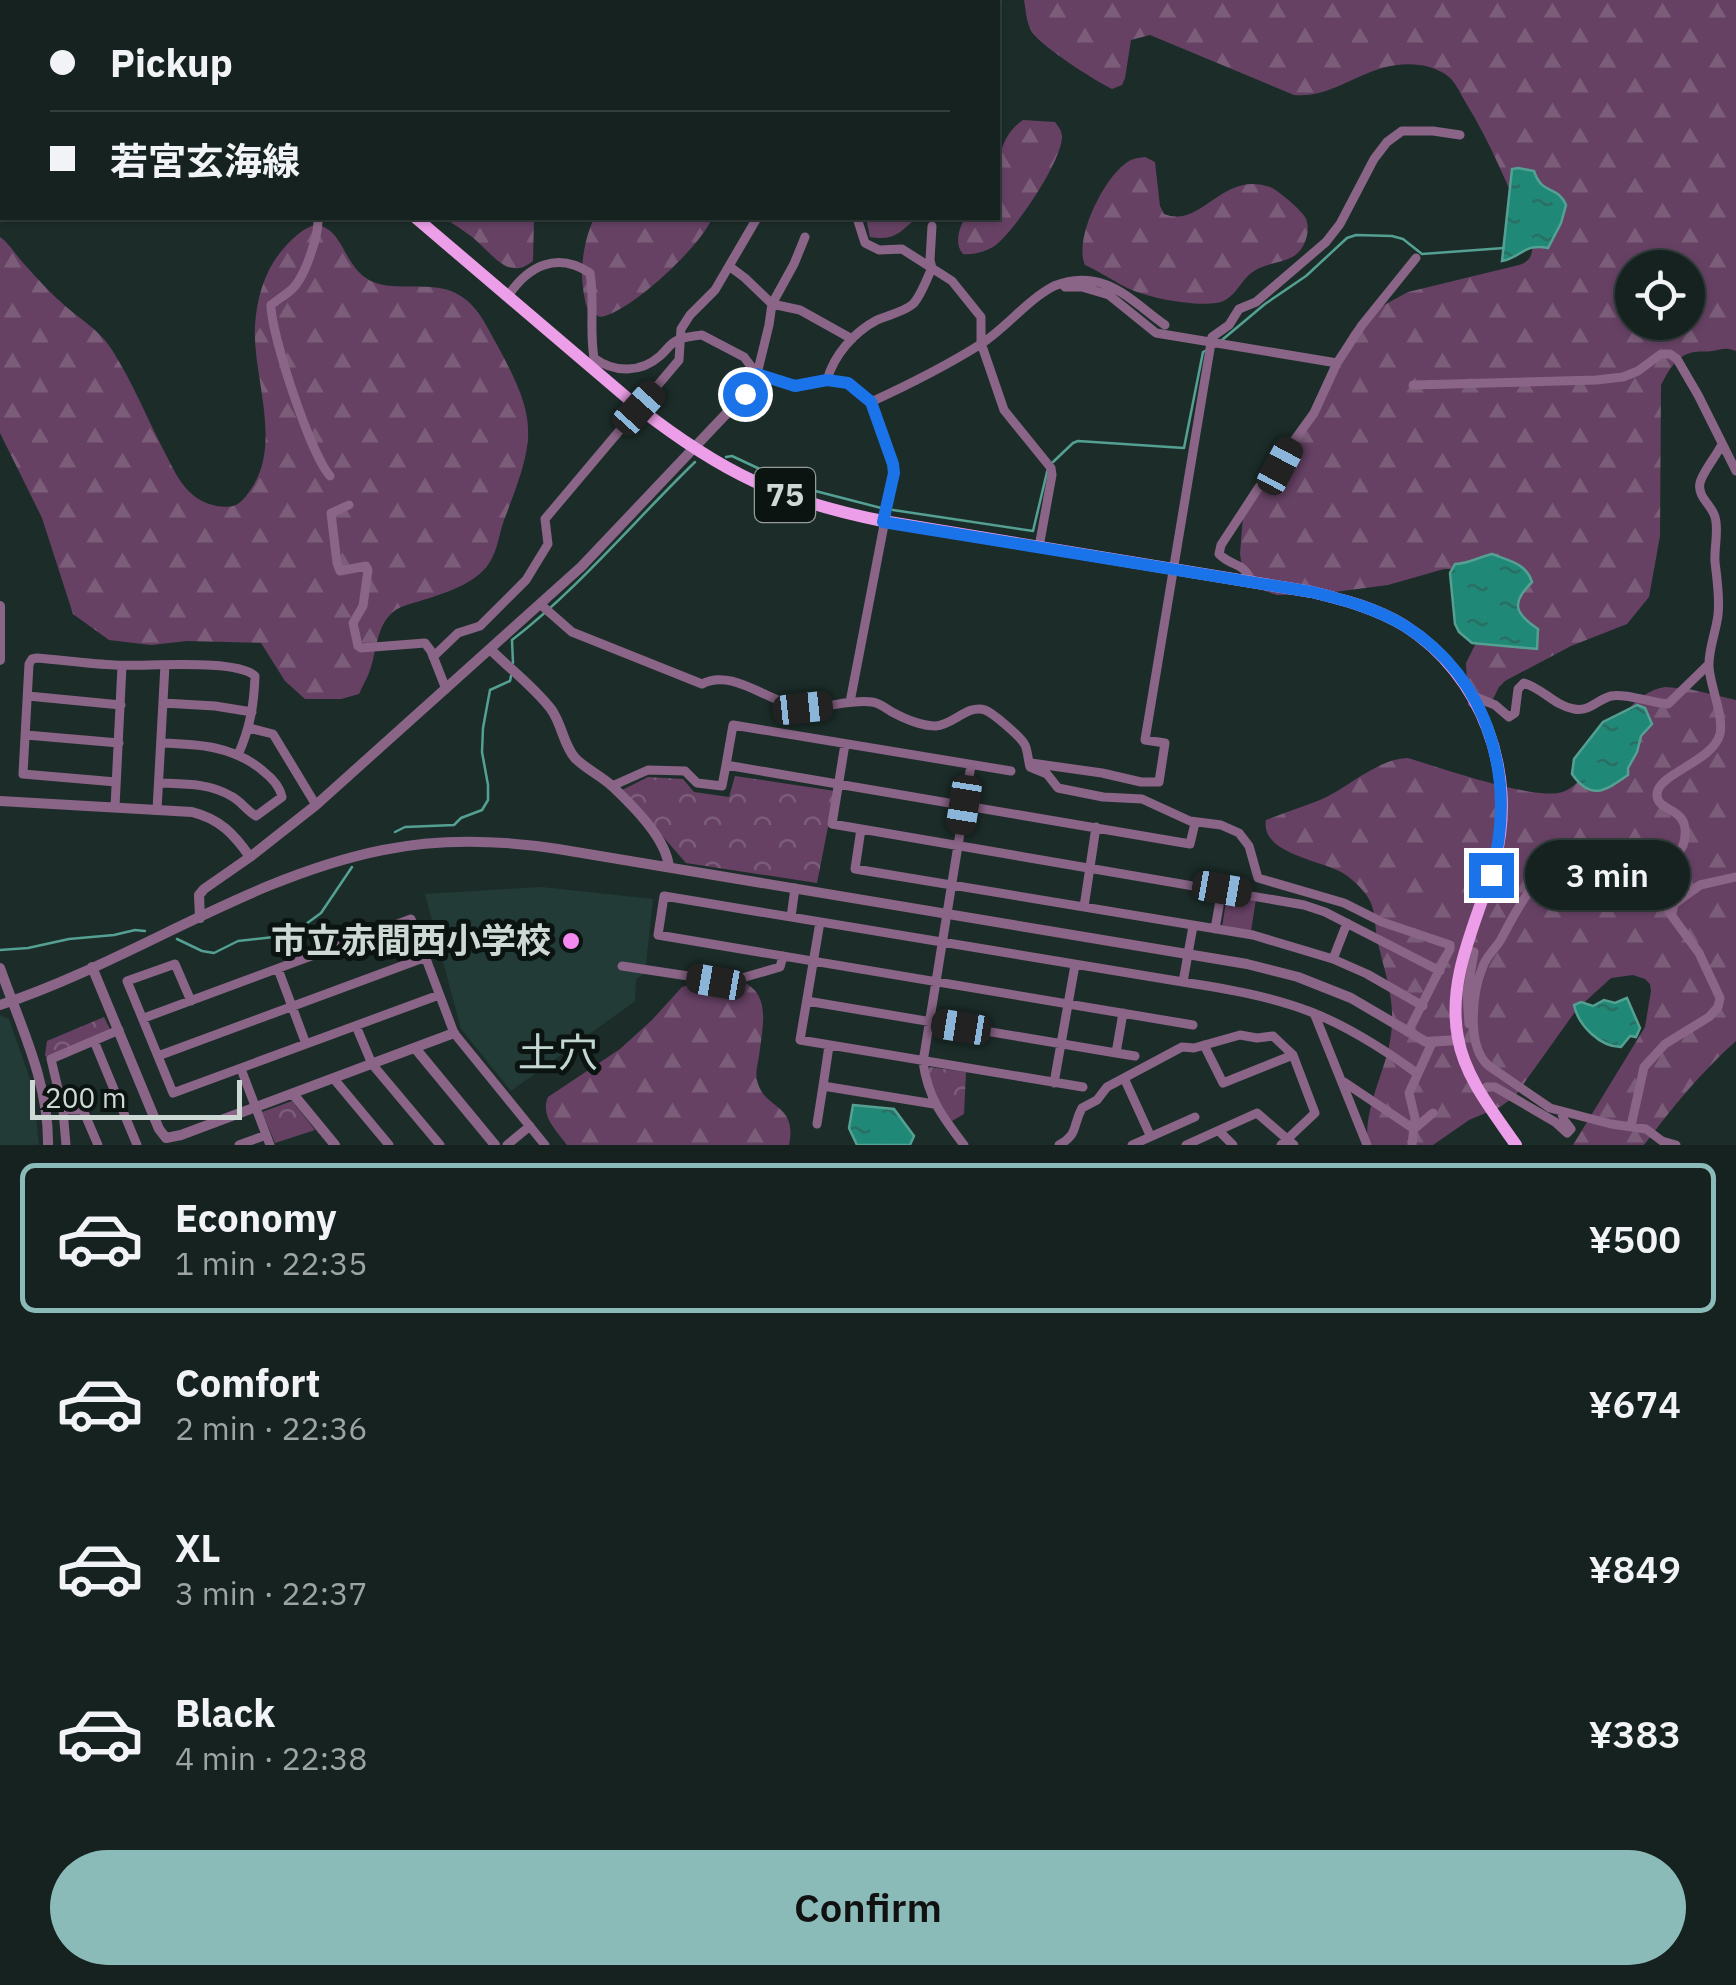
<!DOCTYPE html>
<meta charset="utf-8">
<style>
body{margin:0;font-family:"IBM Plex Sans","Noto Sans JP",sans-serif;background:#1e2a28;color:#f1f3f6;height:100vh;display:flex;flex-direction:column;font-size:38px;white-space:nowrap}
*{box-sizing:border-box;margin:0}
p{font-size:32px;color:#9da4a4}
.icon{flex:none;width:55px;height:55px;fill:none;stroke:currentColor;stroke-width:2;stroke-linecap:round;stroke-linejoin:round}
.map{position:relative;height:1145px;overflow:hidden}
.side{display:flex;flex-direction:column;background:#15221f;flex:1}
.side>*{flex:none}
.guide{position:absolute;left:0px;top:0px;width:1000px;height:220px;box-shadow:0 2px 8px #0004,0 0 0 2px #343f3d;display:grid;align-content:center;height:220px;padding:0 50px;background:#15221f}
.fabs{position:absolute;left:1615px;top:250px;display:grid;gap:20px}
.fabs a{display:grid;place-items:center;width:90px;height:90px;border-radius:50%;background:#15221f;box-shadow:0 2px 8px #0004,0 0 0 2px #343f3d;font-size:50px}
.scale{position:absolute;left:30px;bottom:25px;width:212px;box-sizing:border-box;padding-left:10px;border:5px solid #ced8d5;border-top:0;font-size:28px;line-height:35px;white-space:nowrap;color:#ced8d5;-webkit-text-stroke:8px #0c1412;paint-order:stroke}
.end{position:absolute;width:45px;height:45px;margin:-22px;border:12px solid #1a73e8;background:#fff;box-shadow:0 0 0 5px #fff}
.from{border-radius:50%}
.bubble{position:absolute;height:70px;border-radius:35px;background:#15221f;box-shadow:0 2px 8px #0004,0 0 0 2px #343f3d;font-size:32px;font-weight:600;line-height:70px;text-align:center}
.car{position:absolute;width:30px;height:60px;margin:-30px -15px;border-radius:12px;box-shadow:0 0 8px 2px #0007;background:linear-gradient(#222 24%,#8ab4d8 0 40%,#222 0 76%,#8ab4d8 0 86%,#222 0)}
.guide b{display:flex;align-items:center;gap:35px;height:95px;font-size:38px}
.guide b+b{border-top:2px solid #343f3d}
.guide i{width:25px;height:25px;background:#f1f3f6}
ul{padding:18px 0 0;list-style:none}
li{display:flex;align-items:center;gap:30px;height:150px;margin:0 20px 15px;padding:0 30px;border:5px solid transparent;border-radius:15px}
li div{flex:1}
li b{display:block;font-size:38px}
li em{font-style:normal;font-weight:600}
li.on{border-color:#8bbbb9}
li>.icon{width:90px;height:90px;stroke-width:1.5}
.button{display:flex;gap:20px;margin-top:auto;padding:20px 50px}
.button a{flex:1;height:115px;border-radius:60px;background:#8bbbb9;color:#111;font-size:40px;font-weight:600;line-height:115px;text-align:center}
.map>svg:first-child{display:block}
</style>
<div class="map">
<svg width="1736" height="1145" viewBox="0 0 1736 1145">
<defs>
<pattern id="forest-firs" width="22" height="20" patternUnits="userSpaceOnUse" patternTransform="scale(2.5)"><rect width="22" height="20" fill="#664164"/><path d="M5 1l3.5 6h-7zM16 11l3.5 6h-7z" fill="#7b5c79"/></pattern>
<pattern id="park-crowns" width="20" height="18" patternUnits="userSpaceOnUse" patternTransform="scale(2.5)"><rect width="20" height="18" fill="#664164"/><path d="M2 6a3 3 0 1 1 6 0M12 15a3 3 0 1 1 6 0" fill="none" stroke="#7b5c79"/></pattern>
<pattern id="water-ripples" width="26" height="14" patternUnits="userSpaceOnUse" patternTransform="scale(2.5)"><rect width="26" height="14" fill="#1f8876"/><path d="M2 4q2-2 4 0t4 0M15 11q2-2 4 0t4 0" fill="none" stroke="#2a6f63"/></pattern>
</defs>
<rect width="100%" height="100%" fill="#1c2d29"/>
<!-- built -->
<path fill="#223b36" d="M541,887L653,899L645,973L636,979L635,1001L511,1091L461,1029L425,894Z
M0,1015L9,1019L33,1088L39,1145H0Z"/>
<!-- forest -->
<path fill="url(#forest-firs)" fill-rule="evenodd" d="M319,0H705L701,2H319Z
M1024,0H1736V351C1726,347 1722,349 1712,351C1706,352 1701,351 1695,352C1677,354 1669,370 1661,385L1660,536L1649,597L1627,624L1571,646L1505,681L1499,687L1490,705L1475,710L1468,705L1466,663L1478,639L1477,569H1444L1388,585L1319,594L1277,595L1253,587L1244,579L1240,554L1243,516L1303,435L1335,360L1352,331L1373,311L1408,292L1519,265C1531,261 1532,255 1533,243C1512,196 1493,147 1466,103C1461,95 1456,83 1449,77C1431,62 1403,62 1382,68C1352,77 1326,98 1294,95L1150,35L1131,40L1125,78L1122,85L1112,89C1094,80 1042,47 1032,32C1026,23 1026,10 1024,0ZM1632,268H1688V322H1632Z
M1023,120L1055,122C1059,128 1061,129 1062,136C1063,160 1013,234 993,247C984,252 973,255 963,254C954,244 959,228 965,218H998C998,184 991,142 1023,120Z
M1145,157L1155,162L1160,206L1164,214C1202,229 1222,170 1270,187C1278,190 1301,210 1305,217C1312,229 1305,251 1292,257C1279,264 1263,263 1250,274C1238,285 1233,301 1216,303C1193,306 1154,299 1132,290C1116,283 1101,272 1085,265C1073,239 1105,175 1129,161C1135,158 1138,158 1145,157Z
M444,218H534L533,261C512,278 499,262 484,248C473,236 458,227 444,218Z
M594,218H712C702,245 630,313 600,317L588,311C578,281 581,247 594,218Z
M866,218H916C900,233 893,241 870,237Z
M314,225C348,226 341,278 384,285C407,289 439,282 459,295C477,305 486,325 496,343C537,418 537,435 506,515C500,528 499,545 492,558C481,582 446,593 423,600C411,604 397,606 389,616C376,630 376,655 369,673C366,680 362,687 359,694L341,699H305L285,681L261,643L187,641L151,645L109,640L73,614L42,518L0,433V237C11,245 16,256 25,265C37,278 49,292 62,303C79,319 99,329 112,350C132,381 147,418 164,451C172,466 179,484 193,495C203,504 223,510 236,505C243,501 247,495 251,489C283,443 252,376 255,325C257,297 265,269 284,248C293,238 301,230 314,225Z
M1665,687L1689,689L1736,700V1041C1701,1072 1672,1108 1644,1145H1573L1645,1027L1651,991L1650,984L1645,979L1633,975L1611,978L1577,1009L1515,1096L1500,1107L1469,1120L1433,1145H1368C1363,1110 1384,1075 1390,1041C1397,1004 1386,978 1378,943C1375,931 1376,917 1372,906C1369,894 1352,878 1341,872C1320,860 1260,853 1266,820C1284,813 1302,807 1320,800C1347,789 1378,758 1408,758C1441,768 1527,798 1558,793C1568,791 1572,787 1579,781C1599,751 1627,692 1665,687Z
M726,977C773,985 764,1018 759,1056C758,1064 755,1072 757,1080C763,1110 798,1102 789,1145H567C556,1130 540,1116 548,1097L620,1049L652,1020L682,987L709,978Z"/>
<!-- park -->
<path fill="url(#park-crowns)" d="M735,776L835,791L817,883L686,863L622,790L648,777L683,779L694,792L729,797Z
M1227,896L1256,899L1251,931L1222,927Z
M104,1017L111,1031L47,1058L45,1055L47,1041Z
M929,1067L966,1072L964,1114L952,1121C940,1106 928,1087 929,1067Z
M292,1101L315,1130L275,1143L262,1112Z"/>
<!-- water -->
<path fill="url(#water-ripples)" stroke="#54a092" stroke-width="2.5" d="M1518,168L1534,171C1542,196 1558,185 1566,205L1561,223L1548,248C1524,243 1522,257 1502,261L1512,169Z
M1492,554C1509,561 1526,563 1532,582C1511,603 1514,613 1538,629L1537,649L1472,643L1459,632L1455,624L1450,573L1455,564C1468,564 1479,557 1492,554Z
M1637,705L1645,708L1652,724L1641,736L1637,752L1628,768V775C1605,791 1591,801 1572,774L1574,759L1603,722Z
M1627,998L1640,1028L1636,1037L1630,1036L1621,1047C1600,1047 1578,1025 1574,1005L1581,1002L1593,1006L1604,1000L1615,1003Z
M853,1105L894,1109L914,1136L910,1145H857L849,1128Z"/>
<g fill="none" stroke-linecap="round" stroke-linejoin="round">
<!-- stream -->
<path stroke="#54a092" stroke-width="2.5" d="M1222,340L1265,304L1306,276L1347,238L1356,235L1392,236L1403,239L1422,254L1504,248
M726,457L732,456L796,486L885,509
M1053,462L1073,443L1078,441L1184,448L1203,352L1207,350
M893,510L1033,531L1048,468
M513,663L512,640C579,588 634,521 695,462
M395,832L405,827L454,825L461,818L482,810L488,800V785L482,752L483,728L490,690L510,681L511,676
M177,939L202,951L214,953L238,941L283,936L295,932L321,913L352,867
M0,950L28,948L69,939L114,935L135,930L145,931"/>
<!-- minor -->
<path stroke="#8b6588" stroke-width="9" d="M856,0V2
M801,2L804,0
M318,218C319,235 305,277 292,289C286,295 278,299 271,305C271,335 311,455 330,476
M857,218L865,243L879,250L902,249L952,281L981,317V343L1004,410L1051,468L1052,475L1039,547
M729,266L745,278L772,304L800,310L852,339
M1065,287H1082L1109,295L1156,333L1337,363
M508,296C528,266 557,251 590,273C595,301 589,329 594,358C614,373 641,373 660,356C667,350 670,343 678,340C685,337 694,336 702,335L744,357L757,374L765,377L795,386L827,380L848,383L871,402L893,464L894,473L850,702
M757,374L769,325L772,304L794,264L805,237
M827,380C834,355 854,332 877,320C888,315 904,312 913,304C921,296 927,278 932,268L930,260L932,226
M1413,385L1596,380L1623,377L1638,371L1661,354H1670L1677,359L1698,395L1736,471
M871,402C908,385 946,366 981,344C1007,327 1027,300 1054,286C1066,281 1080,279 1092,281C1120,285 1142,309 1165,325
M349,505L331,513L337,563L340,571L366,566L368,570L363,606L353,623L358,646L361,648L425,643L431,651L446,689
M1252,582C1242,560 1233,568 1219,554L1221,545L1259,487L1280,466L1291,445L1314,413L1337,363L1362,325L1416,258
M540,604L572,632L702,684C733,667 771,705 803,707C826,709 849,699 872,702C880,703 885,708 892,712C905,719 922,726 936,726C953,725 968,704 985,710C993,713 1021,737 1025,745C1028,752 1028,760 1030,767L1047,774L1058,788L1103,797L1142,799L1190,821L1221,825L1239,833L1249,846L1258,878L1344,903L1382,922L1450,945V949L1408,1032
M433,657L458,633L480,626L526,580L548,544L545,519L679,360L681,329L690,315L715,290L757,218
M1471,695L1495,705L1509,717L1515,713L1518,689L1524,683C1542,688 1555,706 1574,709C1590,712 1598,699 1611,696C1625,693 1652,703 1668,704L1709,664
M28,696L121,705
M163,703L215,706L252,712
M249,728L273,734L316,805
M26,735L119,743
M845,744L832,824L1304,905L1325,912L1440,971
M1031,763L1102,773L1141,782H1159L1165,743L1145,740L1212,337L1229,325L1239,309L1256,302L1326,242L1340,224L1374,159L1387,142L1402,131H1433L1460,135
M1011,771L733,725L726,765L1190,844L1195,823
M116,782L23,774L29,664L32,659L37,658C63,660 89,664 115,665C144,667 236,658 255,676C254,705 250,728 238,755
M159,783C184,784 209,783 231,796C241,801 247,811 256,816L282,797C280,786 272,778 263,771C234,746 198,744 161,743
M612,786L648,770L685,771L697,783L722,786L726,765
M115,807L122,666
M157,810L165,665
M861,829L855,869L1253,935L1333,959L1367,974L1423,1006
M1084,907L1096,827
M1672,913L1674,904L1700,885L1736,877
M791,917L795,888
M820,922L800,1040L1083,1087
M1215,929L1222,889
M1466,950L1474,952L1467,994L1469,1024
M1333,959L1347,923
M622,966L728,982L780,967L783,956
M278,969L306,1044
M1183,982L1193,926
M191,1001L175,964L127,981L173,1093L439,995
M807,1001L1116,1053L1123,1013
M1314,1013L1367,1145
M144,1018L411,919L454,1033L545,1145
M1193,1025L658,935L664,896L1183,982C1227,989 1270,996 1311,1012C1350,1027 1385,1050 1418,1074
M356,1026L372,1064L440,1145
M94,1041L137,1145
M1204,1045L1223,1083L1293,1055
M829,1046L823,1086L934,1104
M1116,1053L1135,1056
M158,1056L426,957
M241,1069L270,1145
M1124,1078L1150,1135
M334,1079L389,1145
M1344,1082L1414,1129
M1054,1083L1075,965
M1480,1092L1487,1087H1495L1555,1122L1567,1133L1571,1129L1564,1120L1561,1111
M63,1110H83L98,1145
M817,1124L823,1086
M1631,1126L1644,1067L1665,1044L1709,1017L1718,1007L1720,998L1699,953L1669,912L1666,896L1656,869
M1414,1129L1433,1113
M1219,1131L1233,1145
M66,1145L63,1110L51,1059L119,1030
M239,1145L266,1135
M507,1145L530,1126
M964,1145C942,1116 928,1098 923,1062L971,765
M1059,1145C1079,1134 1072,1126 1082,1108L1097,1100L1107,1087L1182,1047L1194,1048L1240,1035L1257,1038L1273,1036L1293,1055L1315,1113L1281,1145
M1132,1145L1195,1117
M1186,1145L1257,1113L1294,1145
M1412,1145L1415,1118L1409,1093L1432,1043
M1676,1145L1662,1141L1646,1129L1611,1124L1550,1108L1489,1066C1466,1047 1472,992 1483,966C1486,957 1494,950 1500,941C1515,914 1530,879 1561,866C1597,852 1648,889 1677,855C1682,849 1685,842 1685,835C1688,807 1657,812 1657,795C1656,774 1713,762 1720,734C1724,716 1710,686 1709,667C1708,650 1716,632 1718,615C1720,597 1717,580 1715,562C1714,548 1719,530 1715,517C1712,505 1697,497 1700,483C1702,473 1717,455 1722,444"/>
<!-- tertiary -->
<path stroke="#8b6588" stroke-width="10" d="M0,606V660
M490,649C510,669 534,687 551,709C562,724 563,744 575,758C586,769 601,776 612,786C633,806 666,838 669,867
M0,801L192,812C220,819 234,834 250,857
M200,918L199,895L204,889L250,857L316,805L581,567L745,394L757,374
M92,967L159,1129L166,1138L181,1135L454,1033
M0,968C20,1025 49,1082 48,1145
M0,1005C130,962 248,877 383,850C441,838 500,840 558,849L1247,964L1298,977L1351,998L1426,1042L1458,1040
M415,1048L495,1145
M293,1094L335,1145"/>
<!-- secondary -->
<path stroke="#c285be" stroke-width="11" d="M0,5L3,0"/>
<!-- primary -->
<path stroke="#ed9ee8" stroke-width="12" d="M310,0V2
M416,218L639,408C721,472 781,501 883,521L1312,592C1344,600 1376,608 1405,626C1482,675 1518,773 1495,860C1479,919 1446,976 1458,1038C1465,1078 1494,1113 1516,1145"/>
</g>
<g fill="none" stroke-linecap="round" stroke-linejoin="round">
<!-- route -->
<path stroke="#1a73e8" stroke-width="12" d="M745,394L757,374L795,386L827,380L848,383L871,402L893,464L894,473L883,522L1312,592C1344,600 1376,608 1405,626C1490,679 1518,782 1491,875"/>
</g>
<!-- markers -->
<circle fill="#f589ef" stroke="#0c1412" stroke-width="4" cx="571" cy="941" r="10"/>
<g text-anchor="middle" stroke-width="10" stroke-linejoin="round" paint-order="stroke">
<!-- shield labels -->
<rect fill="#0c1412" stroke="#949d9a" stroke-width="2.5" x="755" y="468" width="60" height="54" rx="8"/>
<g font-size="32" font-weight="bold" fill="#ced8d5">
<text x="785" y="506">75</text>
</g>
<!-- poi labels -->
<g font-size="35" font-weight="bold" fill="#ced8d5" stroke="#0c1412" text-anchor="end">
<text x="551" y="953">市立赤間西小学校</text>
</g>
<!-- quarter labels -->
<g font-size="40" fill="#c3d7d2" stroke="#0c1412">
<text x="558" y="1067">土穴</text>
</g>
</g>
</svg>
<div class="fabs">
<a><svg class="icon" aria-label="locate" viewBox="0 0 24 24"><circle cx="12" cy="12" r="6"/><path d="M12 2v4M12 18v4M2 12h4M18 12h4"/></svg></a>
</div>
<div class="scale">200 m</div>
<i class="end from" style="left:745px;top:394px"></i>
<i class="end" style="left:1491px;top:875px"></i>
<div class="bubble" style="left:1525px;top:840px;width:165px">3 min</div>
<i class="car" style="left:639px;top:408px;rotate:42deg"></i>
<i class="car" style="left:1280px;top:466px;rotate:28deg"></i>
<i class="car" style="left:803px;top:708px;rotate:84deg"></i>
<i class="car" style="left:964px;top:805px;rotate:189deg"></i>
<i class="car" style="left:1222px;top:889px;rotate:100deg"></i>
<i class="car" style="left:716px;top:982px;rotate:280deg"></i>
<i class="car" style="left:961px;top:1027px;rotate:279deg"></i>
<div class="guide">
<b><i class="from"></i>Pickup</b>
<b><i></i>若宮玄海線</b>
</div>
</div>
<section class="side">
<ul>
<li class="on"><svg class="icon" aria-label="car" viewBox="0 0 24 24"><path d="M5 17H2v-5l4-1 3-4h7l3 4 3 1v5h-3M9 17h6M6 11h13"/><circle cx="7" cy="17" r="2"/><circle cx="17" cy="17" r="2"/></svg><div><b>Economy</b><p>1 min · 22:35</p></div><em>¥500</em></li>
<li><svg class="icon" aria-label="car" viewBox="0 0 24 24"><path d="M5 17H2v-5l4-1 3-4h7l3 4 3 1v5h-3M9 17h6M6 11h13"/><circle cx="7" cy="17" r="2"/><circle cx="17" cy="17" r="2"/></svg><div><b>Comfort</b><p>2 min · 22:36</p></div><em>¥674</em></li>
<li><svg class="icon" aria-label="car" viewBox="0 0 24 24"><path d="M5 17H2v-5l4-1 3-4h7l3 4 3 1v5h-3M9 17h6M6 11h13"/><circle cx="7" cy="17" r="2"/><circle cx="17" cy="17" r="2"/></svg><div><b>XL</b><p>3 min · 22:37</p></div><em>¥849</em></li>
<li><svg class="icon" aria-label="car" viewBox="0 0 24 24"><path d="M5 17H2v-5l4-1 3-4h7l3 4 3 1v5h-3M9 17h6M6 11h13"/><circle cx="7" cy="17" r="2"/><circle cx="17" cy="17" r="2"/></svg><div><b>Black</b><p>4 min · 22:38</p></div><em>¥383</em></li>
</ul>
<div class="button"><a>Confirm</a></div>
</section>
